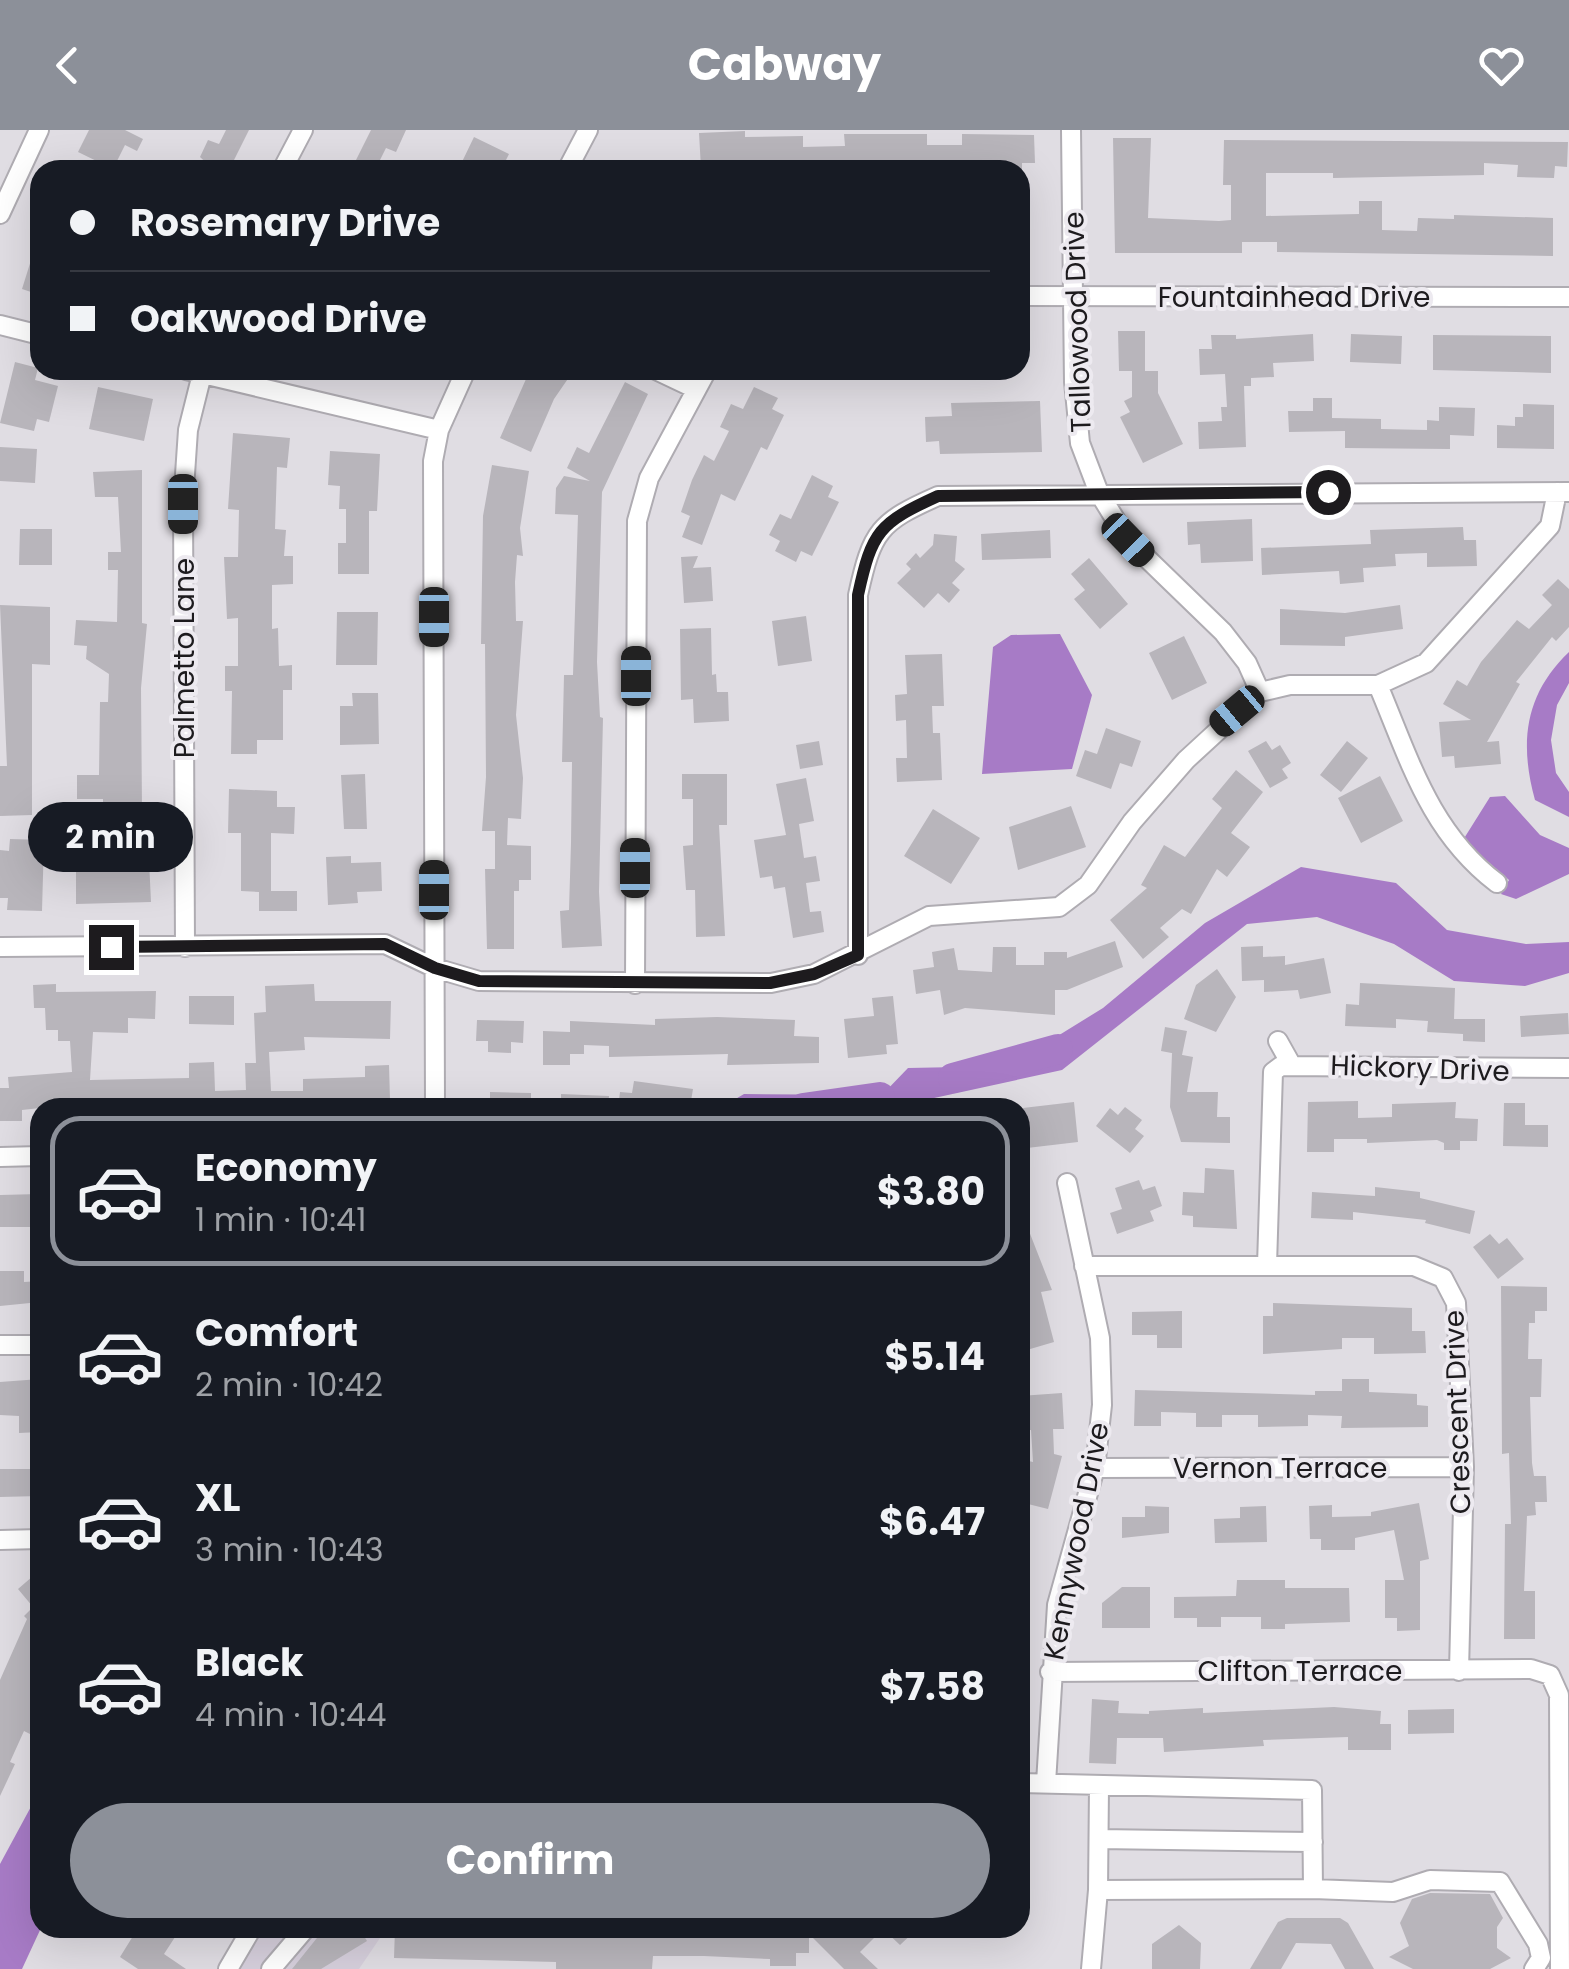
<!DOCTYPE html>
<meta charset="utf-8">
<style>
body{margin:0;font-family:Poppins,sans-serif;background:#20242c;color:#f1f3f6;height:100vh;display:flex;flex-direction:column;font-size:38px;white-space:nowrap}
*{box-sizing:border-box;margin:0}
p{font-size:32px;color:#9ea1a6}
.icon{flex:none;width:55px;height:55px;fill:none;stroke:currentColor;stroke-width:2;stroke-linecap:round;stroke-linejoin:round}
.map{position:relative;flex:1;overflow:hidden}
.drawer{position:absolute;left:30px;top:968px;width:1000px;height:840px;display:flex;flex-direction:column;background:#171b24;border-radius:30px;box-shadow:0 10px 40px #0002}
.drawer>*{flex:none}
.top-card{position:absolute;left:30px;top:30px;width:1000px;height:220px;border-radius:30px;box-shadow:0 10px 40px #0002;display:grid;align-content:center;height:220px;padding:0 40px;background:#171b24}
.end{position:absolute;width:45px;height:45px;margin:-22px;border:12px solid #1d1b1e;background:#fff;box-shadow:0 0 0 5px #fff}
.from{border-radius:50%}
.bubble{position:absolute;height:70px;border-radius:35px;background:#171b24;box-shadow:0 10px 40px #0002;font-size:32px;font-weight:700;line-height:70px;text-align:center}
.car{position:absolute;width:30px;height:60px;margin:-30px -15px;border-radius:12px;box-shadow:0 0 8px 2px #0007;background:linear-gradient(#222 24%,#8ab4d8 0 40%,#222 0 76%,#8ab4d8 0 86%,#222 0)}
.top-card b{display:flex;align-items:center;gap:35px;height:95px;font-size:38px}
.top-card b+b{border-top:2px solid #363941}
.top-card i{width:25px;height:25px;background:#f1f3f6}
ul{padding:18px 0 0;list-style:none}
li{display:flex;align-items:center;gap:30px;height:150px;margin:0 20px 15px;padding:0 20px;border:5px solid transparent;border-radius:30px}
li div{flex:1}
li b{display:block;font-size:38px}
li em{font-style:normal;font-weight:700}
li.current{border-color:#8c9099}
li>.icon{width:90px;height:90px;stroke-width:1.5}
.cta{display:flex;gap:20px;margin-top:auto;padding:20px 40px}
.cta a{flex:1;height:115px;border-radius:60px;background:#8c9099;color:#fff;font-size:40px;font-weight:700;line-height:115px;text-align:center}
header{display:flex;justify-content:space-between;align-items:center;height:130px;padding:0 40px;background:#8c9099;color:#fff;font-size:45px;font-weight:700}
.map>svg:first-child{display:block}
</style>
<header><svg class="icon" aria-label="back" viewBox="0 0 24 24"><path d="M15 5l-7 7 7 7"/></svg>Cabway<svg class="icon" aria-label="heart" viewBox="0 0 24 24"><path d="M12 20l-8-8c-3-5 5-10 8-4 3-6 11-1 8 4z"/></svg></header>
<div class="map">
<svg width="1569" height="1839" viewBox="0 0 1569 1839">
<rect width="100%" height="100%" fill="#e0dde3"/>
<!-- built -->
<path fill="#d6cfdc" d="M262,1798H382V1805L359,1839H238Z"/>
<!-- water -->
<path fill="#a77bc6" d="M1060,504L1092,565L1072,639L982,644L993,517L1011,505Z
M1569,522V553L1557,575L1551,610L1556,643L1569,662V687L1535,670C1519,612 1525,564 1569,522Z
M1505,666L1540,705L1569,718V744L1516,769L1501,764L1509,750L1463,710L1490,667Z
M1301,737L1396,753L1447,800L1526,814L1569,812V843L1525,856L1454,851L1394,814L1317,787L1247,794L1062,940L902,975L722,977L744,964L882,965L908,938L1009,936L1103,878L1205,793Z
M40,1660L41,1798L22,1839H0V1734Z"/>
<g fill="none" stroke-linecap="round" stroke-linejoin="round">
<!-- river -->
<path stroke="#a77bc6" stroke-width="30" d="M953,948L1058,919
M803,978L880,967"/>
</g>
<!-- building -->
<path fill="#b8b5bb" d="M89,0H125L143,9L137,21L125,15L113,39L78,22Z
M226,0H249L229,40H214L200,27L208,10L219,14Z
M371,0H406L396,22L386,18L375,40H351Z
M745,1V7L803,6V17L845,16L844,4H927V15H962V4L1034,5L1035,33H1022V40L701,38L699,3Z
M474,7L509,24L501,40L460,36Z
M1113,8H1151L1148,88L1219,91L1231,90V55H1223L1224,10L1568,12L1567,37L1555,36L1554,48L1517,47L1518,35L1484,33V45L1333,48V43H1266V86L1359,84V71H1382V100L1417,101L1418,88L1454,89V85L1553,88V126L1277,122V112H1242V123H1115Z
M37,111H40V165L22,159Z
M1118,201H1145V241H1158V263L1183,314L1143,333L1120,287L1130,282L1124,271L1132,267V241H1119Z
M1313,204L1314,231L1273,233L1274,247L1251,248V256H1244L1246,317L1199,319L1198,292L1222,291L1221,277H1227L1225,244L1200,245L1199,219H1212L1211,205H1236V209Z
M1351,204L1402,206L1401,234L1350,232Z
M1433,205L1551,206V243L1433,240Z
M15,232L38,238L35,250L58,256L49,292L37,289L34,301L0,293Z
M530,240H574L554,269L531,322L500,308Z
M625,252L648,264L602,362L597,532L600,587L603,588L599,762L602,816L562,818L560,781L569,780L571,713L572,632H562L564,545H573L578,385L555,384L556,358L564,346L590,351L567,338L577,317L589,323Z
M98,257L153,269L144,311L89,299Z
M754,257L778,268L772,279L784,285L767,320L761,317L735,371L721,364L702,415L682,407L690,386L681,382L692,350L704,325L714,331L729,301L720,297L731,274L743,279Z
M1313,268H1332V288L1381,289V299L1427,300V290L1439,291V277L1475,278L1474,306L1450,305V319L1345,318V301L1289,302L1288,281H1313Z
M1040,271L1042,322L940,324L939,311L926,312L925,287L952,286L951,273Z
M1523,274L1554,275V319L1497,318V295L1515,296V287H1523Z
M233,303L290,308L287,338L277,337L275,399L286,400L284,426H293V454L272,455V499L278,498L279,536L292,535V560H283V610H257V624H231L232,561H225V536H238V488L227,489L224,427H238L239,380L228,379Z
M0,317L37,319L35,353L0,351Z
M330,321L380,324L377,381H369V444H338V413H346V379H339L340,356L328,355Z
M492,335L529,341L520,398L523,426L517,425L515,452L516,491H523L516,585L523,648L521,689L508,688L507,715L531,716V750H519V761H514V819H487L485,739H495V701H482L486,647L485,514H481L483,386Z
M142,340V493L147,494L141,558L142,680H129V692L103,693V669H77V645H99L100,572H108L109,544L86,529L87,516L74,515L76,490L117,492L118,440H108V422H121L118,367H95L93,342Z
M812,345L833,356L828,367L839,372L812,426L801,421L796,432L775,421L780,411L769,405L780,384L791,389Z
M1252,389L1253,431L1201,433L1200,414L1188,415L1187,392Z
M1463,397L1464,410H1476L1477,436L1427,437V423L1395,424L1396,436L1363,438L1364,452L1340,454L1339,441L1262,445L1261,418L1371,414L1370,400Z
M20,399H52V435H19Z
M1050,400L1051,428L982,430L981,404Z
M934,404L957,406L955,431L965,439L952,453L960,460L949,473L938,463L924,478L897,453L911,439L906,434L916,423L920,428L933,415Z
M698,426L693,438L711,437L713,471L684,473L681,427Z
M1089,428L1128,474L1100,499L1074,469L1085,460L1071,444Z
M1558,449L1569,459V497L1556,511L1552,507L1516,552L1520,554L1487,612L1499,611L1501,634L1455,638L1454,626L1442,627L1439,592L1471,590L1443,574L1457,550L1467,556L1481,532L1517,490L1529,499L1552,475L1542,465Z
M0,475L50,477V535L32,534V685L0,686V636H7Z
M1400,475L1403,499L1345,507V516L1280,515V479L1345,483Z
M337,482H378L377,535H336Z
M806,486L812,531L778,536L772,491Z
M711,498L712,545L716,544L717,562H728L729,591L694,593L693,569L681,570L680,499Z
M1184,506L1207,553L1172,570L1149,523Z
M942,524L944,576H932L933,603H940L942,650L897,652L896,628H907L906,590L896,591L895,565L907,564L905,525Z
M352,563H378L379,614L340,615V576H353Z
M1106,598L1141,611L1132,637L1120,633L1111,659L1076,646L1085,620L1097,624Z
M819,611L823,635L800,639L796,615Z
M1266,611L1272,620L1280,615L1291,633L1282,639L1288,648L1270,658L1248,621Z
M1347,611L1368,628L1341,662L1320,645Z
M1236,640L1263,662L1231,703L1250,717L1227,747L1217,739L1191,784L1182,779L1160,798L1169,807L1143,829L1110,790L1147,758L1141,755L1164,715L1185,727L1222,678L1212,669Z
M365,644L367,699H344L341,645Z
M682,644H727V695H719L725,806L696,807L695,760H686L683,716L693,715V669H682Z
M1380,646L1403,691L1361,713L1338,668Z
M806,648L814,691L799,694L804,728L816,726L820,751L806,753L810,782L821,781L824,802L793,808L785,757L774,759L772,746L760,748L754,710L786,705L776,654Z
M229,659L277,661V677H295L294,704L271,703V761H297V781H259V762L241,761V703H228Z
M1071,676L1086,717L1018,740L1009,697Z
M933,679L980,708L951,754L904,726Z
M10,709L44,710L42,781L7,780L8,768H0V720L9,721Z
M124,717V731L149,730L151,772L76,774V739L99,738V718Z
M351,726V733L381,732L382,761L357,762L358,773L328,775L326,727Z
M1115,811L1123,837L1067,860H1055V885L965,878L944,885L940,860L916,864L913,840L934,837L932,822L954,818L958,840L992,842L993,817H1016V835H1044V822H1067V828Z
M1263,816V827L1285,826V835L1324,828L1331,863L1300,869L1298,860L1264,862V850L1242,851L1241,817Z
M1217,839L1236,867L1216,902L1184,889L1196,855Z
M1360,853L1455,858L1454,889H1485V912L1463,911V904L1427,902L1428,891L1396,889V898L1345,896L1346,874L1359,875Z
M56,854V862L156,861L155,889L128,888V903L93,902L90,950L189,948V933L214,932L215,961L246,960L245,933H256L254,883L266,882L265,856L314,854L315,871H391L390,909L304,907L305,920L269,922L271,961H303V949L365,947V936L389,935L390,970L366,971V978H222V973L190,974L191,978H40L22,980V991H0V958H9L8,947L72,942L70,911H58V900H46L45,878H34L33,855Z
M189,866H234V895L189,894Z
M893,866L898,914L886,915L887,924L848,928L844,889L874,886L872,868Z
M1568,883L1569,904L1521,907L1520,886Z
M717,887L795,890L794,906L819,907V933L727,935L728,924L609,927V916L584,915V924H570V935H543V901L570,902V891L655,895V889Z
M477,890L524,891L523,913L511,912V923L488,922V911H476Z
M1165,897L1187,901L1182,925L1161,921Z
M1172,923L1193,927L1187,962H1218L1217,987H1230V1013L1181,1012L1170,977Z
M634,951L693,959L691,971L680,970L678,978H618L620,962L632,963Z
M490,962L531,963V978H490Z
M561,964L609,966L608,978H561Z
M1358,971V988L1392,987V974L1456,972L1455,988L1478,989L1477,1011H1460V1020H1444V1013L1437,1010L1367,1013V1009H1334V1022H1307L1308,972Z
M1074,972L1078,1012L1027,1018L1023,978Z
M1504,973H1525V995H1548V1017L1503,1016Z
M1125,977L1142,990L1135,999L1144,1006L1130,1023L1096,996L1110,978L1118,985Z
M1205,1038L1234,1040L1237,1099L1193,1097V1086L1182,1085L1183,1062L1204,1063Z
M1139,1050L1143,1060L1155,1056L1162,1076L1150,1081L1154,1091L1117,1104L1110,1083L1122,1079L1115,1058Z
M1375,1057L1420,1062V1068L1475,1081L1470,1104L1425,1093L1426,1090L1353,1082V1090L1311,1088L1312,1062L1375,1066Z
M40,1064V1097H0V1065Z
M1020,1078L1052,1160L1041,1162L1054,1212L1020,1222Z
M1490,1104L1499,1114L1507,1108L1524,1129L1498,1149L1473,1117Z
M0,1141H24V1152L40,1151V1172L0,1176Z
M1501,1156L1547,1157V1181H1535V1193H1529L1528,1229H1542L1541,1267H1530L1532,1333L1534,1346H1546L1547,1372H1535L1536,1385L1527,1386L1524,1461H1535V1509H1504L1505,1394H1511L1509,1323L1502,1324Z
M1273,1173L1412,1178V1201H1425L1426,1223L1374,1224V1208H1342V1219L1263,1224V1186H1273Z
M1182,1181V1218H1157V1205H1132V1182Z
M40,1249V1302L19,1303V1286L0,1285V1252Z
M1342,1249H1369V1262L1417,1264V1275L1428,1276V1297L1341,1298L1342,1286L1308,1285V1296L1258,1297V1285H1222V1297H1196V1283L1161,1282V1296H1134L1135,1260L1315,1265V1261H1342Z
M1062,1263L1064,1299H1053L1054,1324L1062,1326L1048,1379L1020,1372V1329L1033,1332L1031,1300L1020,1301V1266Z
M0,1339H40V1366L0,1367Z
M1419,1373L1429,1429L1420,1431V1500L1397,1501V1488H1385V1450H1404L1394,1400L1355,1408V1420H1321V1409H1310L1309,1376L1332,1375V1387L1371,1386V1382Z
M1145,1376L1169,1377V1403L1122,1408V1387H1145Z
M1266,1376L1267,1412L1215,1413L1214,1389L1240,1388V1377Z
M40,1440V1598L36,1607L24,1601L10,1632L15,1634L0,1666V1550L27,1489L24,1486L33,1477L18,1459Z
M1237,1450H1285V1458H1349L1350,1492L1285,1494V1499H1261V1487H1221V1497H1197V1488H1174V1467L1236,1466Z
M1122,1457H1150V1498H1102V1473Z
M1092,1569L1119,1571L1118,1583L1149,1584V1581L1203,1578V1583L1334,1577L1381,1581L1380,1594H1391V1620H1348V1607L1263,1610L1264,1616L1164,1622L1163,1608H1117L1116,1634L1089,1633Z
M1454,1579V1603L1408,1604V1580Z
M1430,1763L1490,1764L1503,1788L1497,1797V1818L1511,1828L1490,1839H1413L1389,1827L1409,1816L1400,1793L1412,1769Z
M1287,1788H1340L1348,1793L1374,1839H1345L1331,1814L1296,1813L1281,1839H1250L1278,1792Z
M1179,1795L1201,1813L1200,1839H1152V1814Z
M138,1798H168L177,1804L164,1824L186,1839H138L120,1827Z
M325,1798H359L367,1811L321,1839H292Z
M395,1798H537V1803L570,1804V1798H653V1803L682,1804V1798H918L900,1815L883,1799L860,1822L878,1839H844L809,1804V1823H796V1836H770V1829L704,1826H653L652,1839H556V1832L394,1828Z"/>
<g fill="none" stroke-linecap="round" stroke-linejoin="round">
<defs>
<path id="minor" d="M1071,0L1074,252L1080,313L1099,363L1128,410L1223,502L1247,533L1260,562
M282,40L303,0
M567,40L588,0
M0,84L39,0
M1020,166L1569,167
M0,195L40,205
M186,240L439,300
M656,240L696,259
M1378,555C1410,631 1430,702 1497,753
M0,817L385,814L435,838L479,851L771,853L814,844L929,786L1059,777L1088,755L1132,692L1186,630L1260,562L1290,555H1378L1426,533L1550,396L1557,362
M185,817L183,374L188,300L203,240
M858,825V465C872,401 879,392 938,366L1569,362
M635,854L637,391L649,348L707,240
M1278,911L1292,936
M435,978L433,331L439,300L466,240
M0,1027L40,1026
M1267,1135L1273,942L1281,936L1569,938
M1084,1136H1414L1443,1148L1456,1173L1464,1337L1459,1541
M0,1215H40
M1095,1338L1464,1337
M0,1410L40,1409
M1050,1542L1531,1539L1550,1545L1559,1565L1560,1839
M1020,1653L1312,1660L1313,1759L1098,1760L1099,1657
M1046,1653L1057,1475L1095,1338L1102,1275L1100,1208L1067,1053
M1099,1709L1313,1712
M1313,1759L1393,1762L1430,1750L1500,1752L1538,1814L1541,1828L1534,1839
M228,1839L252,1798
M271,1839L306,1798
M1091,1839L1098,1760"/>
</defs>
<!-- minor casing -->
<use href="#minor" stroke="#afacb2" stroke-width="22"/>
<!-- minor -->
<use href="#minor" stroke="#fff" stroke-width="18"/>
</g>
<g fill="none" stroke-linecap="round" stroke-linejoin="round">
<!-- route -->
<path stroke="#1d1b1e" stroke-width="12" d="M111,817L385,814L435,838L479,851L770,853L814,844L858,825V465C872,401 879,393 938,366L1328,362"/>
</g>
<g text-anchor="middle" stroke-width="8" stroke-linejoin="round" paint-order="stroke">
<!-- street labels -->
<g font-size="28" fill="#1d1b1e" stroke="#edeaf0">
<text x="1294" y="177">Fountainhead Drive</text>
<text transform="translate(1077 192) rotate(-92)" y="10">Tallowood Drive</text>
<text transform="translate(184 528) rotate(-90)" y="10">Palmetto Lane</text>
<text transform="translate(1420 938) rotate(2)" y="10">Hickory Drive</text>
<text transform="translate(1457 1282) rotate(-92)" y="10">Crescent Drive</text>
<text x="1280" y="1348">Vernon Terrace</text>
<text transform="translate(1076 1411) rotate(-79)" y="10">Kennywood Drive</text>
<text x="1300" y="1551">Clifton Terrace</text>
</g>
</g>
</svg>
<i class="end from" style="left:1328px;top:362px"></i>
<i class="end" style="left:111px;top:817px"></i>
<div class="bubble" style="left:28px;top:672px;width:165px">2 min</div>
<i class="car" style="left:183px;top:374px;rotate:180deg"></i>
<i class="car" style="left:1128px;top:410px;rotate:136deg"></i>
<i class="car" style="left:434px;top:487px;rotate:180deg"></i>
<i class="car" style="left:636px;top:546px;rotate:0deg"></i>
<i class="car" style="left:1237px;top:581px;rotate:230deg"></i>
<i class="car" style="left:635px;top:738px;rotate:0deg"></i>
<i class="car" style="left:434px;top:760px;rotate:0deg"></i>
<div class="top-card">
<b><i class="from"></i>Rosemary Drive</b>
<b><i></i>Oakwood Drive</b>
</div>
<section class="drawer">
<ul>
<li class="current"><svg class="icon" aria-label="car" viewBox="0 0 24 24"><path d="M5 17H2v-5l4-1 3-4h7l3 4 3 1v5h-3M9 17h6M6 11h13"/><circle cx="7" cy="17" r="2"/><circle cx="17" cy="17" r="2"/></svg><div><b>Economy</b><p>1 min · 10:41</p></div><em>$3.80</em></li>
<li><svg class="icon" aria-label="car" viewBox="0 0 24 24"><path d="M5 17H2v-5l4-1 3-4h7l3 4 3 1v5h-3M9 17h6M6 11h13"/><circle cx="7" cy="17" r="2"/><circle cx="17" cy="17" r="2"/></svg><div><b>Comfort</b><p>2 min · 10:42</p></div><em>$5.14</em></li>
<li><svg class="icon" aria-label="car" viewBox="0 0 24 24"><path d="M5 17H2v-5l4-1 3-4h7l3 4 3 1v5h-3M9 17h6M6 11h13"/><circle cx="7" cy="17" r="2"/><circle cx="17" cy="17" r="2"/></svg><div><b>XL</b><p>3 min · 10:43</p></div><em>$6.47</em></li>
<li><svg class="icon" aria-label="car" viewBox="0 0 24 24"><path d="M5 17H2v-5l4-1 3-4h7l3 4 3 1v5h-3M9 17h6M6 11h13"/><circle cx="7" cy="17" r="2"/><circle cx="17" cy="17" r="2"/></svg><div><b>Black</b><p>4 min · 10:44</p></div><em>$7.58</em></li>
</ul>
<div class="cta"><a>Confirm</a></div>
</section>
</div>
